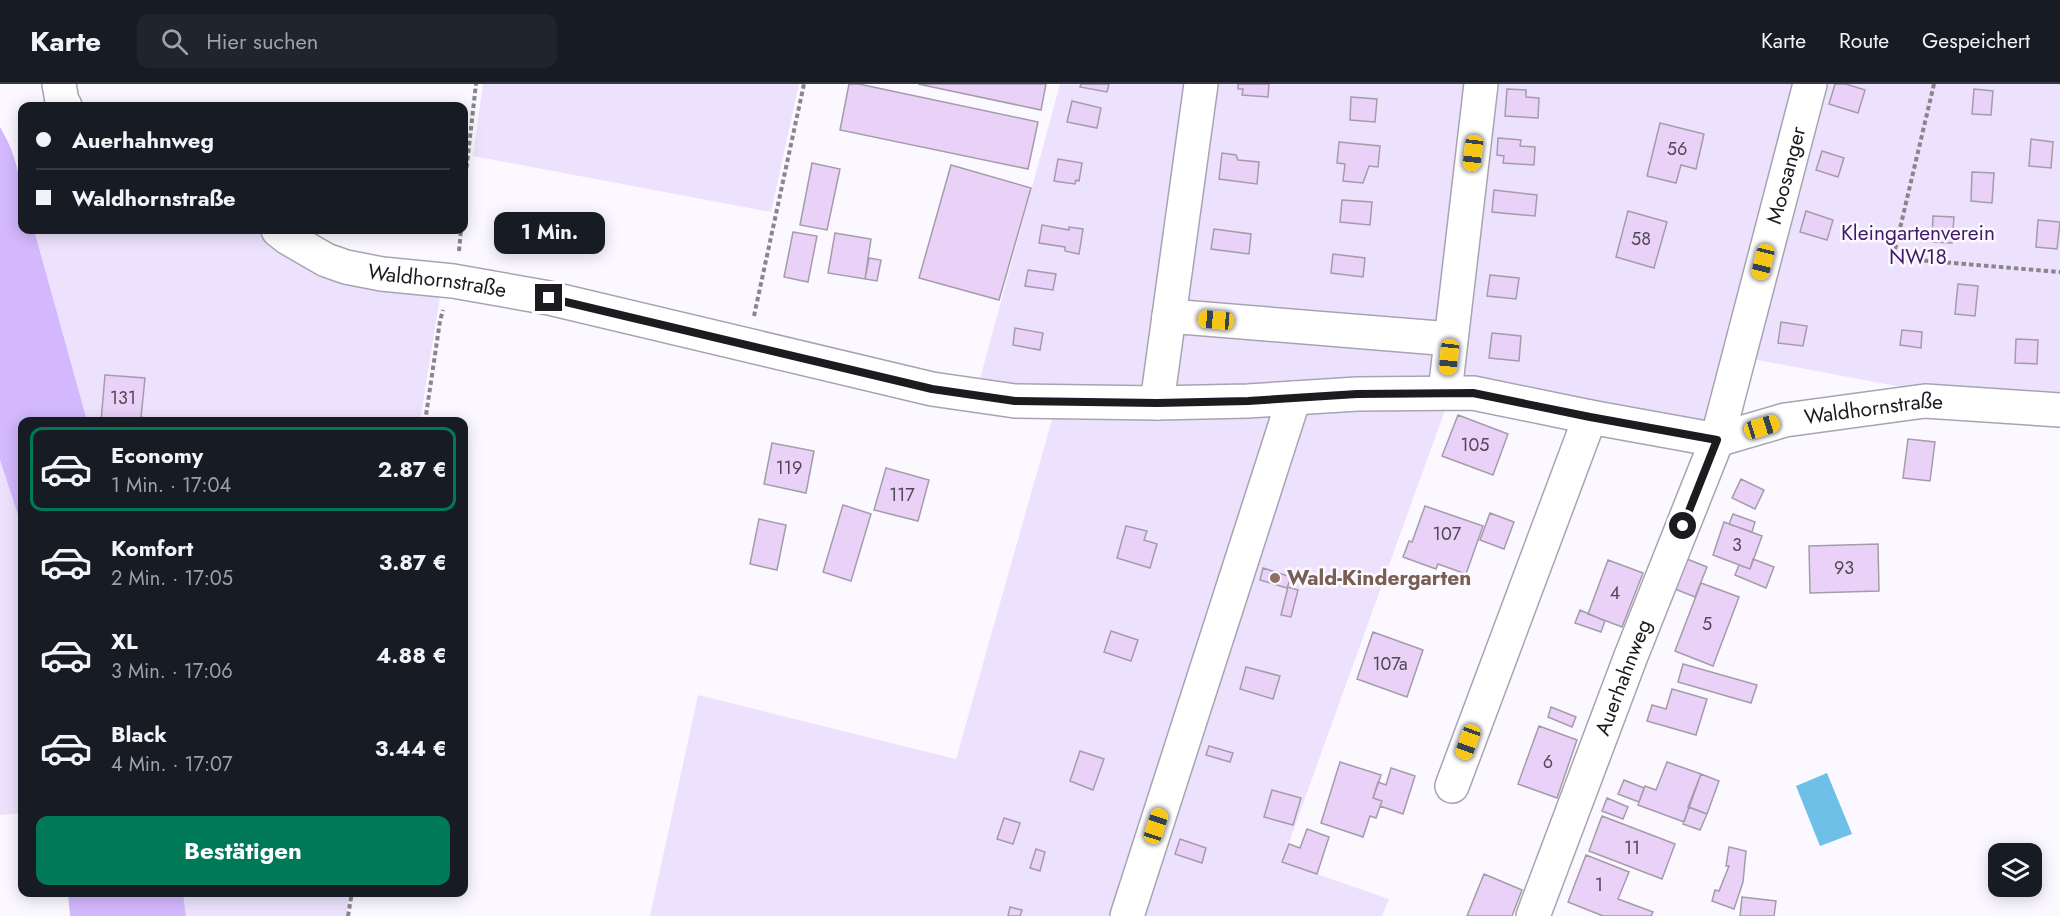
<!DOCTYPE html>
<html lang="de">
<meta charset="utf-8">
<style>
body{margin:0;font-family:Jost,sans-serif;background:#20242c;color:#f1f3f6;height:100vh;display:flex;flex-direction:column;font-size:22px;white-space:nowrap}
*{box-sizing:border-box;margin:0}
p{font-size:20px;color:#9ea1a6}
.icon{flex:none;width:33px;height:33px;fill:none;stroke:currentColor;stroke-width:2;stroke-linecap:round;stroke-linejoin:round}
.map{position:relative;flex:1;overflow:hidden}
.panel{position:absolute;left:18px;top:333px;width:450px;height:480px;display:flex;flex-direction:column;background:#171b24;border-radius:12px;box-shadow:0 3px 15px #0003}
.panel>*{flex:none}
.top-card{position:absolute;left:18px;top:18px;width:450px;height:132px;border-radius:12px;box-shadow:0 3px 15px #0003;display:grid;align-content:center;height:132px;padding:0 18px;background:#171b24}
.fabs{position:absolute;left:1988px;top:759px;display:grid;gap:12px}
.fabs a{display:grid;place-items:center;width:54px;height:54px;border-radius:12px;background:#171b24;box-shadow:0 3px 15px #0003;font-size:30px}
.end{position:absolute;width:27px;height:27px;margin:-14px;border:8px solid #1d1b20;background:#fff;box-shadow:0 0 0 3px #fff}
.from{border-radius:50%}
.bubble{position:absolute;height:42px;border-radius:12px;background:#171b24;box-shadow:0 3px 15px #0003;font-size:20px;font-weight:700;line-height:42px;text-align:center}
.car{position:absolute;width:18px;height:36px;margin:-18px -9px;border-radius:8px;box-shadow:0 0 4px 2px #0007;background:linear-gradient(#f5c518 24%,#345 0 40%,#f5c518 0 76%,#345 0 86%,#f5c518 0)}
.top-card b{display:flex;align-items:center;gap:21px;height:57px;font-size:22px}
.top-card b+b{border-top:2px solid #363941}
.top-card i{width:15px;height:15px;background:#f1f3f6}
ul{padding:10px 0 0;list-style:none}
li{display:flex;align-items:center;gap:18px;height:84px;margin:0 12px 9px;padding:0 6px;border:3px solid transparent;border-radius:12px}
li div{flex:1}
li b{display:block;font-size:22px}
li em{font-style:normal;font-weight:700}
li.on{border-color:#007956}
li>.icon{width:54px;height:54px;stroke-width:1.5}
.cta{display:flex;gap:12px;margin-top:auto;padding:12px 18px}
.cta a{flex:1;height:69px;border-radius:12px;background:#007956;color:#fff;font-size:24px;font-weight:700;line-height:69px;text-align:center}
header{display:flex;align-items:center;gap:36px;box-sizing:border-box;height:84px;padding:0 30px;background:#171b24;border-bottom:2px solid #363941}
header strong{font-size:28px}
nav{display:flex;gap:33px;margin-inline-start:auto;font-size:21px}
.search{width:420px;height:54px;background:#20242c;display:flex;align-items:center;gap:15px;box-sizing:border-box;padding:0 21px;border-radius:12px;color:#9ea1a6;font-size:22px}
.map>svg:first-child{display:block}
</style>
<header>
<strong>Karte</strong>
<div class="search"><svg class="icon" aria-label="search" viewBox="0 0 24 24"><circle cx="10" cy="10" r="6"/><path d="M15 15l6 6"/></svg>Hier suchen</div>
<nav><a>Karte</a><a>Route</a><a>Gespeichert</a></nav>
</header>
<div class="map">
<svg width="2060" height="832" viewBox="0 0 2060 832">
<rect width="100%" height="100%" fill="#fbf9ff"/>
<!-- green -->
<path fill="#ece2fd" d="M483,0H799L771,128L473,72Z
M1060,0H2060V315L1917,306L1742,273L1704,369L1449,315L1282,778L1389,815L1382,832H650L698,611L956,675L1060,307L978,302Z
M34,146H256L321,194L441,207L420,337H86Z
M0,376L22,443V729L0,731Z
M183,809V808L350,809L346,832H186Z"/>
<!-- forest -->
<path fill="#d3b8fd" d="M0,43C21,79 22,105 22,146H34L87,337L22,338V443L0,376Z
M68,809H183L186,832H70Z"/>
<!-- water -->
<path fill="#6fc0e9" d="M1827,689L1852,750L1820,762L1796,702Z"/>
<!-- building -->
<path fill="#e9d1f8" stroke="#a59caa" stroke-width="1.5" d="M849,0H859L1038,38L1028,85L840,46Z
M918,0H1046L1041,26Z
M1081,0H1109L1107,8L1080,3Z
M1238,0H1269L1268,13L1242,11L1243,5H1238Z
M1835,0H1846L1865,6L1858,29L1829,20Z
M1507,5L1526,6V13L1539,14L1538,34L1505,32Z
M1974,5L1993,7L1991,31L1972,30Z
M1351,13L1377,15L1375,38L1350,36Z
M1072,17L1101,24L1097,44L1067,38Z
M1660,39L1704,50L1696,85L1681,81L1676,99L1647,92Z
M1498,54L1521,56L1520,62L1535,63L1534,81L1503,79L1504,72L1497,71Z
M2031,55L2053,58L2051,84L2029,82Z
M1339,58L1380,62L1378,83L1369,82L1363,99L1343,97L1345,80L1337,79Z
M1822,67L1844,74L1838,93L1816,86Z
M1222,69L1236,71L1238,76L1259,78L1257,100L1219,95Z
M1058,75L1082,79L1079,97L1076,96L1075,100L1054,97Z
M812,79L840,85L827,146L800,141Z
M951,81L1031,104L999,216L919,194Z
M1972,88L1994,89L1992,119L1971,117Z
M1494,106L1537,111L1535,132L1492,128Z
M1342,116L1372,118L1370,141L1340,138Z
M1628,127L1667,138L1654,184L1616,173Z
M1806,127L1833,136L1827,156L1800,148Z
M1933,132L1954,133L1952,159L1932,158Z
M2038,136L2060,138L2057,165L2036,163Z
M1042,141L1069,146V143L1083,145L1079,170L1065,167V163L1039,159Z
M1214,145L1251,150L1249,170L1211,165Z
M793,148L817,152L808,198L784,193Z
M835,149L871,155L865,195L828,189Z
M1333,170L1365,174L1363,193L1331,189Z
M869,174L881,176L877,197L865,195Z
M1028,186L1056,190L1053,206L1025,202Z
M1490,191L1519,194L1516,215L1487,212Z
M1958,200L1978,202L1975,232L1955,230Z
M1781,238L1807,242L1803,262L1778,259Z
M1015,244L1043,249L1040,266L1013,261Z
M1902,246L1922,248L1921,264L1900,261Z
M1492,249L1521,252L1519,277L1489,274Z
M2016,255L2038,256L2037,280L2015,279Z
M105,291L145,294L141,333L146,334V338H101Z
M1458,331L1508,350L1493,391L1442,372Z
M1908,355L1935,358L1930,397L1903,394Z
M772,359L814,367L806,409L764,400Z
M886,384L929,396L918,437L874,426Z
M1741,395L1764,406L1755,425L1732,414Z
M843,421L871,430L851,497L823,488Z
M1425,422L1483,442L1466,490L1438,480L1436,485L1403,473L1409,457L1412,458Z
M1490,429L1514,438L1504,465L1480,456Z
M1733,430L1755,438L1752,448L1729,440Z
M759,435L786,441L777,486L750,480Z
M1724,438L1762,452L1750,485L1713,471Z
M1126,442L1147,447L1144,456L1157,460L1150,484L1117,474Z
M1878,460L1879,507L1810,509L1809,462Z
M1682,473L1707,483L1695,513L1670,503Z
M1753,475L1774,483L1766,504L1735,491L1739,481L1750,485Z
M1608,476L1643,489L1622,543L1588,530Z
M1263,484L1291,493L1287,504L1260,496Z
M1701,499L1739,513L1713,582L1675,567Z
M1288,503L1298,506L1291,533L1281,531Z
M1580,526L1605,537L1601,548L1575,539Z
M1111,547L1138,556L1131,577L1104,568Z
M1373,548L1423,566L1407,613L1357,595Z
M1683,580L1757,601L1751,619L1678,598Z
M1246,583L1280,592L1273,615L1240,605Z
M1672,605L1707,615L1696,651L1647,637L1652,621L1666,625Z
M1551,623L1576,633L1572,643L1548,633Z
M1539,642L1577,656L1557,714L1518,700Z
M1209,662L1233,669L1230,678L1206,671Z
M1080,667L1104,675L1093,706L1070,697Z
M1340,678L1381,691L1373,714L1382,717L1376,734L1370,732L1363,753L1321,739Z
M1667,678L1701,690L1684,738L1638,721L1645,702L1656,706Z
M1391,684L1415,692L1403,730L1380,722L1382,717L1373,714L1378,698L1386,701Z
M1701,690L1719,697L1707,730L1688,723Z
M1624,696L1644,704L1639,718L1618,710Z
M1272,706L1301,714L1293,741L1264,733Z
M1607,714L1628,723L1623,735L1602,727Z
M1689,723L1707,730L1700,746L1683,740Z
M1602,732L1675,760L1662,795L1589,767Z
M1004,734L1020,739L1013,760L997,755Z
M1307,745L1329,753L1317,790L1282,778L1289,760L1300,764Z
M1180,755L1206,764L1202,779L1175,770Z
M1729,763L1746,767L1743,798L1734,825L1712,817L1715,806L1719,807L1729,782H1726Z
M1036,765L1045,768L1040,787L1030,784Z
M1586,771L1629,788L1618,815L1653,828L1651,832H1603L1568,818Z
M1484,790L1522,806L1512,832H1467Z
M1742,813L1776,817L1774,832H1740Z
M1010,823L1022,826L1020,832H1008Z"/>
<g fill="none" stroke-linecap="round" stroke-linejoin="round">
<defs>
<g id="minor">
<path d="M59,0L62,17L65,22"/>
<path id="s1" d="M278,146L288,154L326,176L346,183L382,190L453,197L549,214L932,305L1015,317L1157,319L1248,317L1357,310L1473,309L1590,333L1717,356L1785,336L1925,317L2060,326"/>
<path d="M1169,232L1451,255"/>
<path d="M1445,308L1481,0"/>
<path d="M1157,319L1201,0"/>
<path d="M1452,702L1590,333"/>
<path d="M1127,832L1294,314"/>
<path id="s2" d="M1533,832L1631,572L1717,356L1810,0"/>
</g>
</defs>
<!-- minor casing -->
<use href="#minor" stroke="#a8a3b2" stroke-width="36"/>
<!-- path -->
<path stroke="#88868c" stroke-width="4" stroke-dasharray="4.5 3" stroke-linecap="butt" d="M1934,0L1893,174L2060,188
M464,106L476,0
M459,167L461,146
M754,232L804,0
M425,338L440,237L443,226
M348,832L352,808"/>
<!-- minor -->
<use href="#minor" stroke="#fff" stroke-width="33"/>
</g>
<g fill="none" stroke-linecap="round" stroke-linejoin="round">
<!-- route -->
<path stroke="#1d1b20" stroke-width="8" d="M549,214L932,305L1015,317L1157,319L1248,317L1357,310L1473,309L1590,333L1717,356L1683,442"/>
</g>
<!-- markers -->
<circle fill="#8d6e63" stroke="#fbf9ff" stroke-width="2" cx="1275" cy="494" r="6"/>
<g text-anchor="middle" stroke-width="5" stroke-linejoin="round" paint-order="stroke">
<!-- number labels -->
<g font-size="18" fill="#504856">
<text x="1677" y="71">56</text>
<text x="1641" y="161">58</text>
<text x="123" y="320">131</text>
<text x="1475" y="367">105</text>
<text x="789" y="390">119</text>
<text x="902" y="417">117</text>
<text x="1447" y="456">107</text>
<text x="1737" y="467">3</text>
<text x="1844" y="490">93</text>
<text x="1615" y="515">4</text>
<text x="1707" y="546">5</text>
<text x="1390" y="586">107a</text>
<text x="1548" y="684">6</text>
<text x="1632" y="770">11</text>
<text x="1599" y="807">1</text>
</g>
<!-- street labels -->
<g font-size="21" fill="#1d1b20" stroke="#fbf9ff">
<text dy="7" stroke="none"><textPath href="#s2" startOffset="784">Moosanger</textPath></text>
<text dy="7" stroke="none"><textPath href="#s1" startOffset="170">Waldhornstraße</textPath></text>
<text dy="7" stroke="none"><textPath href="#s1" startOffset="1628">Waldhornstraße</textPath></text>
<text dy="7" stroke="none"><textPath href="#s2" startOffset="255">Auerhahnweg</textPath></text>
</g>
<!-- park labels -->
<g font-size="21" fill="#411b69" stroke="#fbf9ff">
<text x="1918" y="156">Kleingartenverein<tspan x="1918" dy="24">NW18</tspan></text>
</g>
<!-- education labels -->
<g font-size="21" font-weight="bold" fill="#785e54" stroke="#fbf9ff" text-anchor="start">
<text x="1287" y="501">Wald-Kindergarten</text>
</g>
</g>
</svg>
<div class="fabs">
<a><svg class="icon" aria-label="layers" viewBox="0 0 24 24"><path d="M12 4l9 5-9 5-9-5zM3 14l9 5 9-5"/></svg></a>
</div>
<i class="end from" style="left:1683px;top:442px"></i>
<i class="end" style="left:549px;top:214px"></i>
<div class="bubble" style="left:494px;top:128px;width:111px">1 Min.</div>
<i class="car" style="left:1473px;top:69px;rotate:187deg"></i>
<i class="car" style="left:1763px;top:178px;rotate:194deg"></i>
<i class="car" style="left:1216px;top:236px;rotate:275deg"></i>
<i class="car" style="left:1449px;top:273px;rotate:186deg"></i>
<i class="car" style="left:1762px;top:343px;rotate:73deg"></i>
<i class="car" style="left:1468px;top:658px;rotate:200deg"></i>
<i class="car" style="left:1156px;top:742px;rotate:18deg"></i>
<div class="top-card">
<b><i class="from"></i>Auerhahnweg</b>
<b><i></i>Waldhornstraße</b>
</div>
<section class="panel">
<ul>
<li class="on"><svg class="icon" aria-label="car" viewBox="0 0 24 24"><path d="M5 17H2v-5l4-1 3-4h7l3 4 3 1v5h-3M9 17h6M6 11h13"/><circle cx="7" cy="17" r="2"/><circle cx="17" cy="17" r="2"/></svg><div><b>Economy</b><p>1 Min. · 17:04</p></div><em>2.87 €</em></li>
<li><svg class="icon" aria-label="car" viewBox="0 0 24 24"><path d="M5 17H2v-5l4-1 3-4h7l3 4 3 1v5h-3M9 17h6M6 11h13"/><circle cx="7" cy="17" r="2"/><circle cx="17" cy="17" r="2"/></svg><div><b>Komfort</b><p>2 Min. · 17:05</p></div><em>3.87 €</em></li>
<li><svg class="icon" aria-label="car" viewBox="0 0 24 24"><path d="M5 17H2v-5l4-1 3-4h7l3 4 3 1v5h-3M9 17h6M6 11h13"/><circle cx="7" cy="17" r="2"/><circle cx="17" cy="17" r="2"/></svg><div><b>XL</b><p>3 Min. · 17:06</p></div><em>4.88 €</em></li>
<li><svg class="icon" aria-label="car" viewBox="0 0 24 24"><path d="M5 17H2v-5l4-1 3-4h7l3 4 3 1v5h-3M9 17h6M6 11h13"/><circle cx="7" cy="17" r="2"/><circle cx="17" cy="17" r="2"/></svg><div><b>Black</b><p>4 Min. · 17:07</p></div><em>3.44 €</em></li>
</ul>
<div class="cta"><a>Bestätigen</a></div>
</section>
</div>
